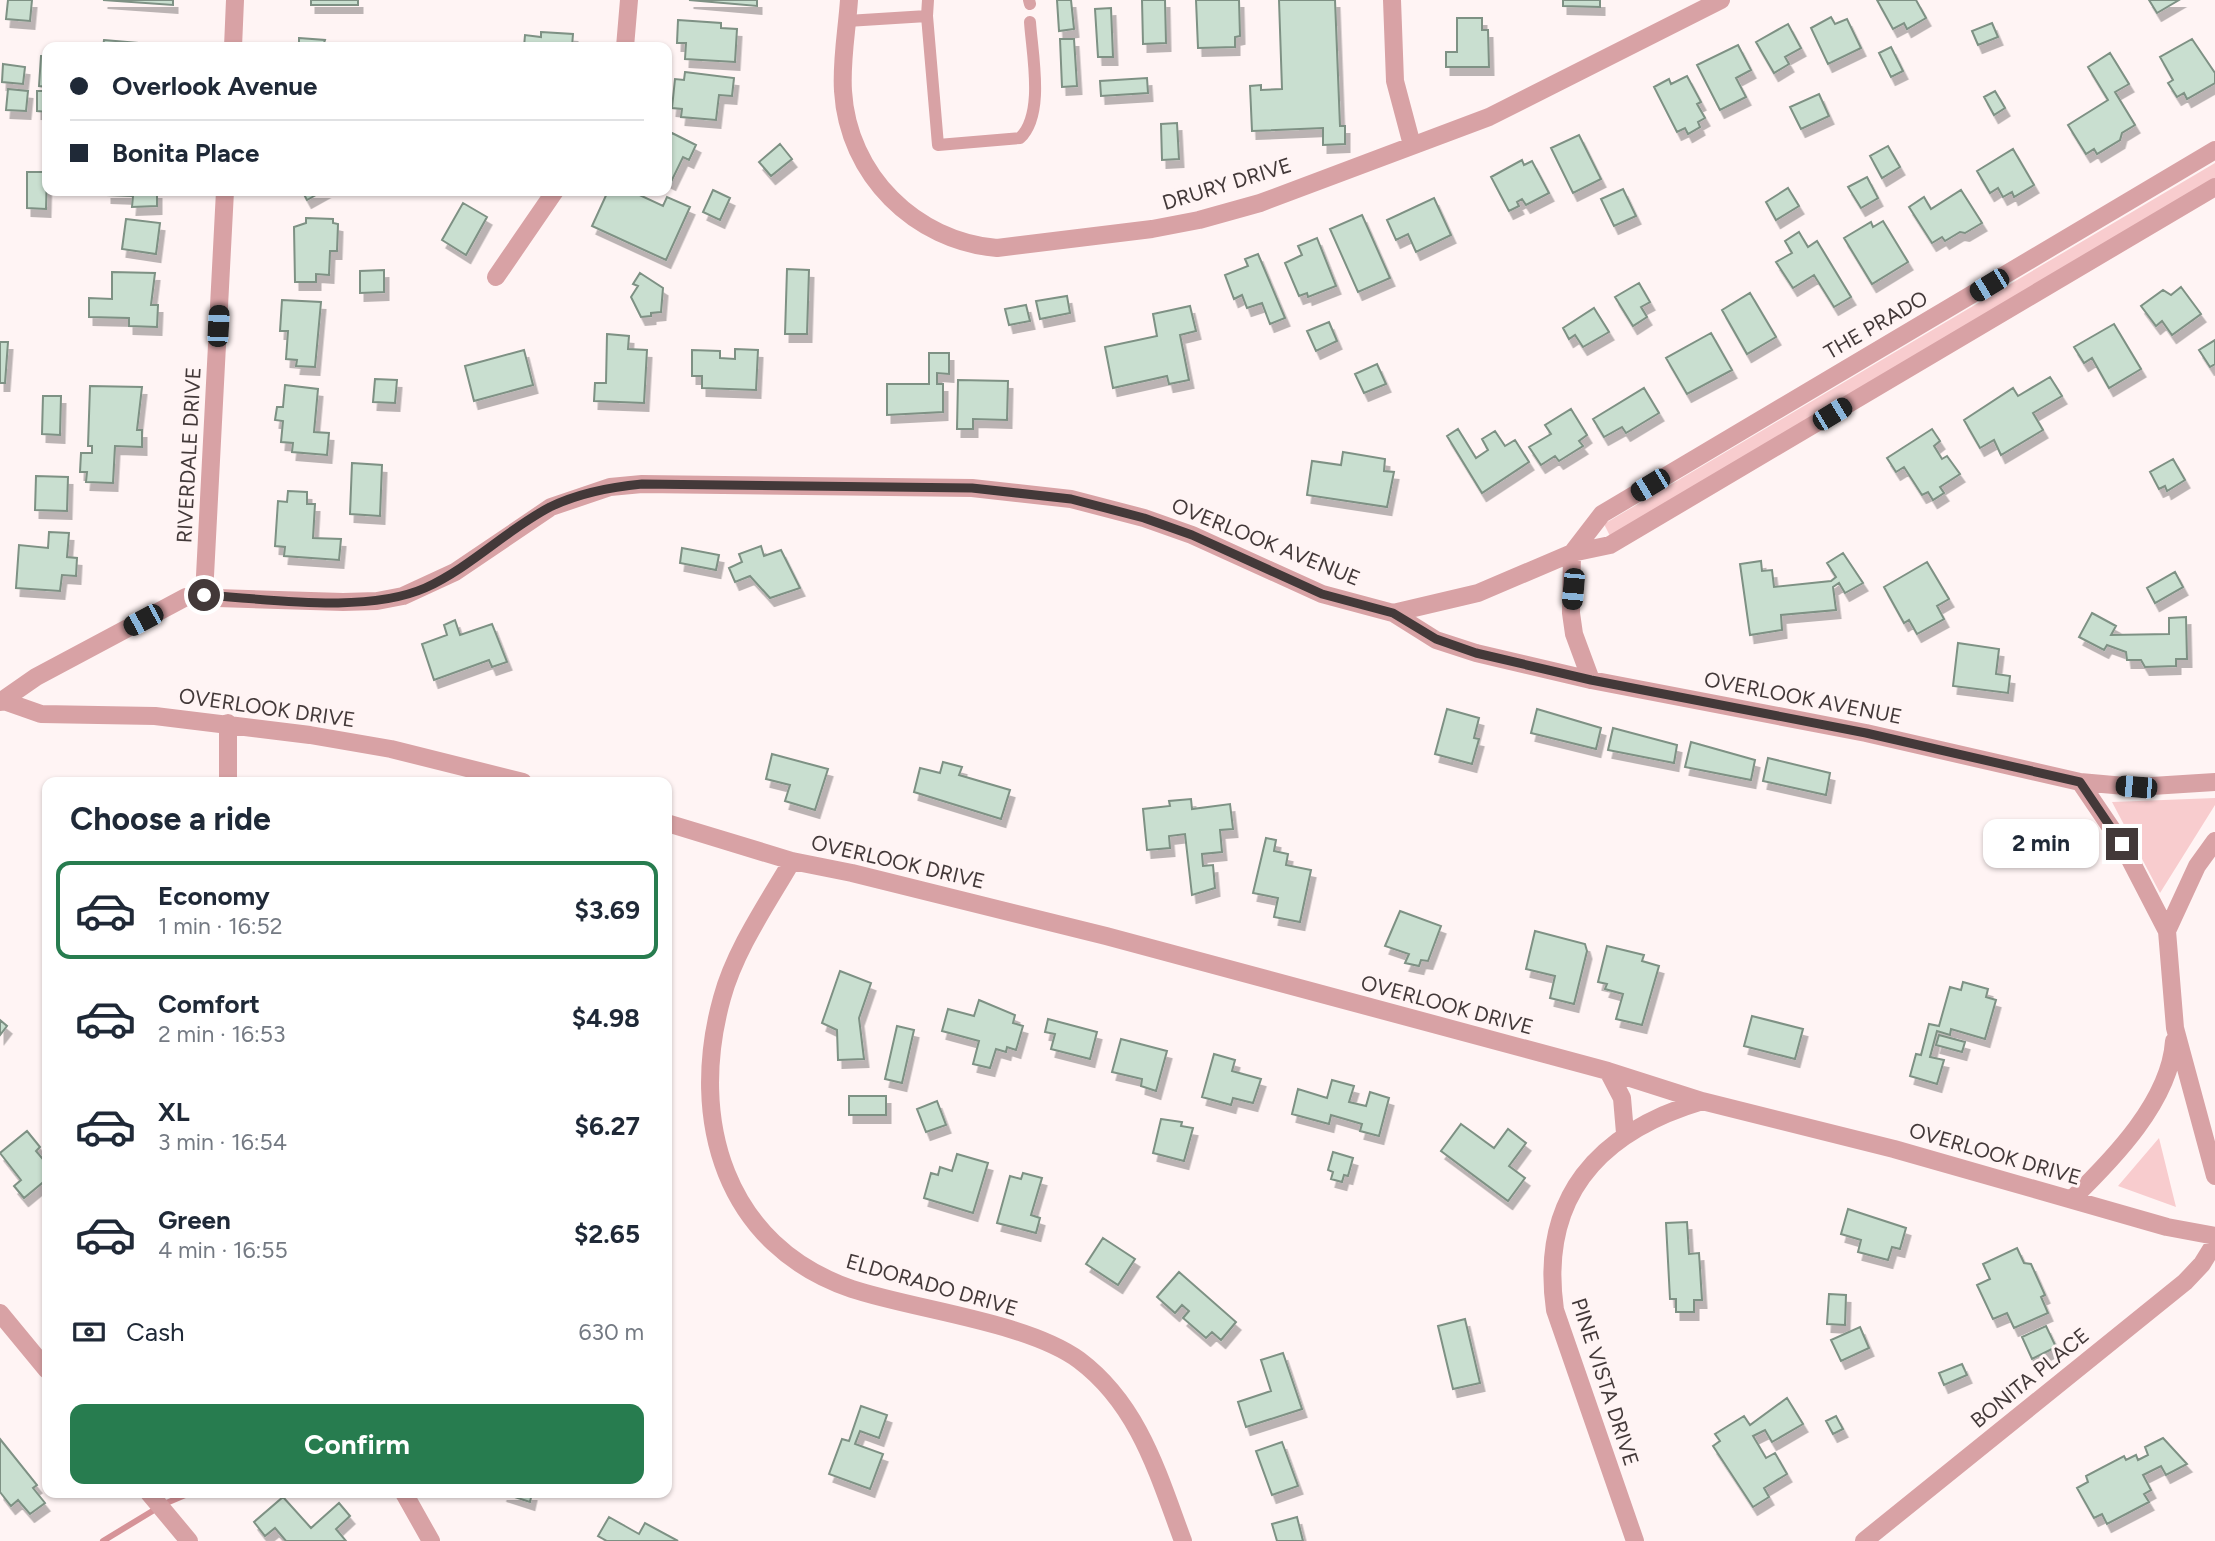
<!DOCTYPE html>
<meta charset="utf-8">
<style>
body{margin:0;font-family:Figtree,sans-serif;background:#f6f6f7;color:#1f2937;height:100vh;display:flex;flex-direction:column;font-size:26px;white-space:nowrap}
*{box-sizing:border-box;margin:0}
p{font-size:23px;color:#747a83}
.icon{flex:none;width:38px;height:38px;fill:none;stroke:currentColor;stroke-width:2;stroke-linecap:round;stroke-linejoin:round}
.map{position:relative;flex:1;overflow:hidden}
.panel{position:absolute;left:42px;top:777px;width:630px;height:721px;display:flex;flex-direction:column;background:#fff;border-radius:14px;box-shadow:0 2px 5px #0004}
.panel>*{flex:none}
.banner{position:absolute;left:42px;top:42px;width:630px;height:154px;border-radius:14px;box-shadow:0 2px 5px #0004;display:grid;align-content:center;height:154px;padding:0 28px;background:#fff}
.end{position:absolute;width:32px;height:32px;margin:-16px;border:9px solid #433939;background:#fff;box-shadow:0 0 0 4px #fff}
.from{border-radius:50%}
.bubble{position:absolute;height:49px;border-radius:14px;background:#fff;box-shadow:0 2px 5px #0004;font-size:23px;font-weight:700;line-height:49px;text-align:center}
.car{position:absolute;width:21px;height:42px;margin:-21px -10px;border-radius:9px;box-shadow:0 0 5px 2px #0007;background:linear-gradient(#222 24%,#8ab4d8 0 40%,#222 0 76%,#8ab4d8 0 86%,#222 0)}
.banner b{display:flex;align-items:center;gap:24px;height:66px;font-size:26px}
.banner b+b{border-top:2px solid #e0e1e3}
.banner i{width:18px;height:18px;background:#1f2937}
ul{padding:0;list-style:none}
li{display:flex;align-items:center;gap:21px;height:98px;margin:0 14px 10px;padding:0 14px;border:4px solid transparent;border-radius:14px}
li div{flex:1}
li b{display:block;font-size:26px}
li em{font-style:normal;font-weight:700}
li.on{border-color:#277c4f}
li>.icon{width:63px;height:63px;stroke-width:1.5}
h2{padding:0 28px;font-size:32px;line-height:84px}
.pay{display:flex;align-items:center;gap:18px;height:77px;padding:0 28px;font-size:26px}
.pay p{margin-inline-start:auto}
.button{display:flex;gap:14px;margin-top:auto;padding:14px 28px}
.button a{flex:1;height:80px;border-radius:14px;background:#277c4f;color:#fff;font-size:28px;font-weight:700;line-height:80px;text-align:center}
.map>svg:first-child{display:block}
</style>
<div class="map">
<svg width="2215" height="1541" viewBox="0 0 2215 1541">
<defs>
<filter id="shadow"><feDropShadow dx="4.5" dy="8" stdDeviation="0" flood-color="#0004"/></filter>
</defs>
<rect width="100%" height="100%" fill="#fff4f4"/>
<!-- green -->
<path fill="#f8ccce" d="M2215,163V180L1612,540L1604,524Z
M2215,798V805L2160,893L2112,802Z
M2159,1138L2176,1207L2118,1186Z"/>
<g fill="none" stroke-linecap="round" stroke-linejoin="round">
<!-- stream -->
<path stroke="#d69398" stroke-width="6" d="M103,1541L164,1504L190,1493"/>
</g>
<!-- building -->
<path fill="#c9dfd0" stroke="#7e9184" stroke-width="2" filter="url(#shadow)" d="M8,0H32L30,21L6,19Z
M103,0H173V5Z
M311,0H358V5H311Z
M689,0H757V6Z
M1057,0H1071L1074,29L1059,31Z
M1142,0H1165L1166,43L1143,44Z
M1196,0H1239L1240,36L1235,37V47L1198,48Z
M1279,0H1335L1340,126H1345V144L1323,145V128L1252,131L1250,86L1261,85V90L1282,89Z
M1563,0H1600V7L1563,6Z
M1877,0H1916L1926,18L1907,29L1904,23L1893,29Z
M2149,0H2179L2157,13Z
M1111,8L1113,57H1098L1095,9Z
M1831,17L1835,24L1847,19L1861,48L1828,64L1811,28Z
M1457,18H1482V30H1488L1489,67H1446V52H1457Z
M678,20L721,23V28L737,29L735,62L685,59L686,43H677Z
M1992,23L1998,37L1978,45L1972,31Z
M1788,24L1801,48L1785,57L1789,64L1774,73L1756,42Z
M541,32L573,34L572,47H524L525,35L541,37Z
M299,38L325,40L324,43L357,47H299Z
M1060,39H1074L1077,86L1062,87Z
M2192,39L2215,73V83L2187,99L2184,93L2177,97L2168,83L2173,80L2160,57Z
M104,40L161,45V47H103Z
M1738,45L1751,70L1736,78L1746,97L1720,110L1697,65Z
M1891,47L1903,71L1891,77L1879,53Z
M2110,53L2129,84L2115,92L2135,125L2122,133L2120,140L2097,154L2094,149L2086,154L2068,125L2108,100L2088,67Z
M41,56H47V87L39,86Z
M3,64L25,67L23,84L2,82Z
M685,72L734,78L732,96L719,95L716,120L681,117L682,109L672,108L675,79L684,80Z
M1687,76L1701,102L1697,104L1705,118L1698,122L1700,127L1688,134L1685,128L1677,132L1654,87L1669,79L1671,84Z
M1147,78L1148,93L1101,96L1100,81Z
M8,89L28,91L26,111L6,110Z
M37,91H47V112L37,111Z
M1995,91L2005,108L1994,115L1984,97Z
M1819,94L1829,116L1801,129L1790,107Z
M1177,123L1179,159L1162,160L1161,124Z
M672,133L696,145L689,160L683,157L671,182L667,180V138L669,139Z
M1579,135L1601,179L1573,193L1551,148Z
M780,144L792,159L771,176L759,162Z
M1888,146L1900,167L1882,178L1870,156Z
M2013,149L2034,185L2014,197L2012,192L2003,197L1998,188L1990,193L1977,171Z
M1522,160L1524,165L1532,161L1549,193L1526,205L1522,199L1517,202L1519,206L1509,211L1491,177Z
M27,172H47L46,209L27,208Z
M1867,177L1878,198L1861,208L1848,187Z
M1788,188L1799,206L1776,220L1766,202Z
M1623,189L1636,216L1614,226L1601,199Z
M713,190L730,198L720,220L703,212Z
M1961,190L1982,223L1965,233L1960,232L1945,241L1942,237L1932,243L1909,207L1924,197L1931,209Z
M107,191H157V206L132,207L133,196L107,195Z
M302,191H323L307,200Z
M608,191H631L663,206L667,197L690,207L666,260L592,226Z
M1434,198L1451,235L1416,252L1408,234L1396,240L1387,220Z
M463,203L487,217L466,255L442,240Z
M1362,215L1390,278L1358,292L1330,229Z
M306,218L333,219V223L338,224L337,251H330L329,275L316,274V282H295L294,227L306,223Z
M126,219L160,223L156,254L122,249Z
M1883,221L1908,262L1872,284L1844,238L1871,222L1873,227Z
M1799,232L1808,247L1817,241L1851,297L1834,307L1814,275L1793,288L1776,262L1792,253L1785,241Z
M1317,238L1336,286L1308,297L1307,293L1299,296L1285,263L1302,255L1298,246Z
M1258,254L1285,318L1270,324L1262,303L1247,308L1242,295L1234,299L1225,275L1248,266L1245,259Z
M787,269L809,270L807,334H785Z
M384,270V292L360,293V271Z
M112,272L155,273L151,305H158L157,327L129,326V318L89,317V298L112,299Z
M640,273L663,288L661,312L651,313V316L641,317L631,297L638,286L633,284Z
M1639,283L1650,302L1641,307L1647,317L1633,326L1615,297Z
M2181,287L2201,314L2172,335L2162,321L2156,326L2141,306L2163,290L2171,295Z
M1750,293L1776,337L1747,354L1722,310Z
M1067,296L1070,313L1040,319L1036,301Z
M282,300L321,302L315,367L296,366L297,360L286,359L288,331H280Z
M1026,305L1030,321L1009,325L1005,309Z
M1190,306L1196,331L1180,335L1189,380L1169,384L1167,376L1113,388L1105,347L1157,336L1153,314Z
M1594,308L1609,332L1583,347L1575,335L1569,339L1563,328Z
M1329,322L1337,341L1316,351L1307,331Z
M2114,324L2141,369L2109,388L2092,358L2084,363L2074,347Z
M1711,333L1732,370L1687,394L1666,358Z
M607,334L629,336L628,349L647,350L644,403L594,401L595,383H606Z
M2215,340V364L2210,367L2199,350Z
M0,342H8L5,383H0Z
M735,349L758,350L756,390L702,388V376H692V350L720,351V358L735,359Z
M524,350L533,385L474,401L465,366Z
M929,353H949V374L937,373V384H943V412L887,415V384H929Z
M1377,364L1386,384L1364,393L1355,374Z
M2050,377L2062,396L2033,413L2043,430L2001,455L1994,440L1980,448L1964,420L2013,388L2018,396Z
M375,379L397,380L395,403L373,402Z
M958,380L1008,381L1007,420L973,419V429H957Z
M285,385L318,389L314,432L329,433L327,455L292,452L293,443L281,442L283,421L275,420L277,407H283Z
M90,386L142,387L137,430H142V447L115,446L113,483L86,482L87,472H80L81,453H92V446H88Z
M1644,388L1659,413L1626,433L1622,427L1604,437L1593,419Z
M43,396H61L60,435L42,434Z
M1571,409L1587,435L1579,441L1583,446L1559,461L1555,456L1541,465L1529,447L1551,434L1545,425Z
M1458,429L1476,458L1488,450L1482,439L1495,431L1505,446L1515,440L1529,462L1482,493L1447,436Z
M1932,429L1940,441L1934,446L1942,459L1947,456L1960,474L1940,487L1944,493L1933,500L1928,492L1922,495L1904,467L1896,472L1887,458Z
M1343,452L1385,459L1384,471L1394,472L1387,507L1307,495L1312,461L1341,465Z
M2173,459L2185,480L2167,491L2165,486L2159,489L2150,472Z
M352,463L382,465L380,516L350,514Z
M36,476L68,477L67,511L35,510Z
M288,491L307,492V504H315L313,538L341,539L339,560L284,556L285,547L275,546L278,501L287,502Z
M49,532L69,533L67,557L77,558L76,576L62,575L60,591L16,588L19,545L48,548Z
M761,546L764,556L781,550L800,588L770,598L750,576L735,582L729,568L742,562L739,554Z
M682,548L719,555L716,570L680,563Z
M1843,553L1863,583L1845,593L1839,583L1833,587L1836,610L1781,615L1782,630L1750,635L1740,564L1761,561L1762,571L1772,570L1774,587L1831,581L1836,577L1827,563Z
M1927,562L1949,599L1937,606L1944,619L1917,634L1909,620L1904,623L1884,587Z
M2175,572L2183,587L2155,603L2147,588Z
M2092,613L2116,626L2111,635L2169,634V618L2186,617L2187,659H2176V666L2145,667L2141,660H2127L2126,652L2107,645L2104,650L2079,637Z
M455,620L460,635L492,624L507,662L492,667L489,660L434,680L422,644L447,635L444,625Z
M1958,643L1999,649L1996,674L2010,676L2008,693L1953,686Z
M1447,709L1479,718L1474,738L1479,739L1472,764L1435,754Z
M1537,709L1601,728L1596,749L1531,733Z
M1613,728L1677,745L1674,763L1608,750Z
M1691,742L1755,760L1751,780L1685,767Z
M772,754L828,769L815,810L785,801L790,785L766,779Z
M1768,758L1830,773L1826,795L1763,781Z
M943,762L962,767L959,775L1010,790L1001,819L914,792L920,768L940,773Z
M1191,799L1192,809L1230,804L1233,829L1220,830L1222,852L1202,854L1203,866L1213,865L1215,888L1192,895L1185,834L1169,836L1170,848L1147,850L1143,809L1170,806L1169,801Z
M1266,838L1276,840L1274,851L1288,854L1286,865L1311,870L1300,922L1274,917L1278,898L1253,893Z
M1400,911L1441,926L1428,961L1421,960L1419,966L1405,963L1409,954L1385,946Z
M1535,931L1585,944L1587,951L1574,1004L1550,998L1555,976L1526,969Z
M1607,946L1644,955L1642,961L1659,966L1642,1025L1616,1019L1623,994L1605,989L1607,984L1598,982Z
M840,971L871,983L859,1018L864,1059L838,1060L837,1030L822,1023Z
M1963,982L1988,989L1986,997L1996,1000L1985,1039L1951,1029L1950,1035L1937,1031L1930,1057L1944,1060L1937,1084L1910,1076L1916,1054L1921,1055L1929,1024L1939,1026L1950,987L1961,990Z
M979,1000L1015,1015L1013,1023L1023,1026L1016,1050L1007,1047L1006,1052L996,1049L990,1068L973,1064L979,1041L942,1031L948,1009L974,1016Z
M1752,1016L1803,1029L1795,1059L1744,1046Z
M1048,1019L1097,1032L1090,1059L1051,1049L1055,1034L1045,1032Z
M0,1020L7,1026L0,1035Z
M897,1026L914,1030L902,1083L885,1079Z
M1939,1035L1965,1042L1962,1052L1936,1045Z
M1121,1039L1167,1051L1156,1091L1141,1086L1142,1079L1112,1072Z
M1214,1054L1235,1060L1232,1071L1261,1079L1253,1103L1233,1098L1231,1105L1202,1097Z
M1332,1080L1354,1086L1349,1102L1366,1106L1370,1092L1389,1098L1379,1136L1360,1131L1362,1124L1331,1115L1329,1124L1292,1114L1298,1089L1327,1098Z
M849,1096H886V1115H849Z
M937,1101L946,1125L926,1132L917,1109Z
M1161,1119L1182,1122L1181,1126L1193,1128L1184,1161L1153,1153Z
M1461,1124L1494,1148L1508,1129L1526,1143L1509,1166L1525,1178L1508,1201L1441,1151Z
M27,1131L40,1147L36,1151L47,1164V1179L24,1198L14,1186L21,1180L0,1153Z
M1333,1152L1353,1158L1348,1176L1344,1175L1342,1182L1331,1179L1333,1172L1328,1170Z
M957,1154L988,1163L973,1213L924,1198L931,1173L938,1175L940,1167L952,1171Z
M1023,1173L1042,1178L1031,1215L1040,1218L1036,1233L997,1223L1010,1176L1021,1179Z
M1848,1209L1906,1228L1900,1249L1892,1247L1888,1260L1858,1252L1861,1240L1841,1234Z
M1687,1222L1689,1254L1699,1253L1702,1300H1694V1312H1676V1299H1670L1666,1223Z
M1103,1238L1135,1259L1118,1285L1086,1264Z
M2017,1248L2024,1263L2031,1264L2045,1295L2041,1297L2048,1313L2014,1328L2007,1313L1993,1319L1977,1285L1990,1279L1983,1264Z
M1179,1272L1236,1322L1221,1340L1212,1332L1206,1338L1183,1318L1189,1311L1182,1305L1175,1313L1157,1297Z
M1829,1294L1846,1295L1845,1325L1827,1324Z
M1465,1319L1480,1383L1453,1389L1438,1326Z
M2046,1326L2056,1347L2032,1359L2022,1337Z
M1860,1327L1869,1348L1841,1361L1831,1340Z
M1283,1353L1302,1409L1246,1427L1238,1402L1271,1391L1261,1360Z
M1962,1364L1967,1375L1944,1385L1939,1373Z
M1787,1398L1803,1424L1772,1442L1765,1430L1753,1436L1766,1458L1775,1453L1787,1474L1764,1488L1769,1497L1753,1507L1713,1446L1720,1441L1715,1434L1744,1416L1750,1425Z
M861,1406L887,1415L879,1438L860,1431L855,1444L883,1454L870,1489L829,1474L842,1439L849,1441Z
M1836,1416L1843,1429L1833,1434L1826,1421Z
M2163,1438L2187,1464L2166,1475L2161,1466L2143,1475L2151,1490L2144,1494L2149,1502L2107,1524L2102,1514L2094,1518L2077,1488L2088,1482L2086,1476L2124,1456L2126,1460L2136,1455L2138,1460L2148,1455L2145,1447Z
M0,1439L37,1485L33,1488L45,1503L30,1514L18,1500L11,1506L0,1492Z
M1282,1442L1298,1486L1272,1495L1256,1451Z
M502,1493H532L530,1502Z
M283,1497L311,1528L339,1503L350,1516L336,1529L346,1541H286L275,1528L265,1536L254,1522Z
M609,1517L639,1534L645,1523L678,1541H607L598,1536Z
M1297,1517L1303,1541H1277L1272,1524Z"/>
<g fill="none" stroke-linecap="round" stroke-linejoin="round">
<!-- lane -->
<path stroke="#d8a2a5" stroke-width="12" d="M1029,0L1030,4
M927,16L928,0
M847,21L927,16L938,145L1020,138C1045,114 1032,54 1030,22"/>
<!-- street -->
<path stroke="#d8a2a5" stroke-width="18" d="M849,0C847,30 841,61 843,91C848,175 915,241 997,248L1152,229L1199,220L1260,203L1489,117L1721,0
M1392,0L1395,81L1412,145
M233,47L235,0
M625,47L629,0
M496,277L555,191
M204,595L225,191
M1393,613L1478,593L1572,553L1610,545L2215,187
M1591,680L1574,634L1571,613L1572,553L1602,514L2215,150
M4,701L41,714L155,716L310,735L391,749L523,782
M0,702L36,677L186,597L343,602L377,601L403,596L455,572L551,507L610,487L642,484L972,488L1071,499L1144,518L1192,535L1322,594L1393,613L1436,640L1476,653L1591,680L1866,733L2080,782L2136,787L2215,782
M228,723V782
M2080,782L2122,844L2167,931
M667,823L792,861L852,873L1106,936L1608,1071L1702,1101L1894,1149L2167,1227L2215,1236
M2215,841L2197,866L2167,931L2175,1028L2215,1176
M792,861C767,904 735,950 722,998C688,1120 725,1246 852,1289C916,1310 1027,1322 1079,1360C1139,1405 1158,1474 1183,1541
M1608,1071L1622,1098L1625,1133
M2072,1199C2113,1159 2170,1101 2174,1041
M0,1313L47,1370
M149,1493L189,1541
M404,1493L431,1541
M1635,1541L1555,1310C1539,1198 1598,1132 1702,1101
M1864,1541L2185,1282L2202,1264L2215,1243"/>
</g>
<g fill="none" stroke-linecap="round" stroke-linejoin="round">
<!-- route -->
<path stroke="#433939" stroke-width="9" d="M204,595C269,599 366,614 425,588C471,567 506,530 550,507C579,493 610,487 642,484L972,488L1071,499L1144,518L1192,535L1322,594L1393,613L1436,639L1476,653L1591,680L1866,733L2080,782L2122,844"/>
</g>
<g text-anchor="middle" stroke-width="6" stroke-linejoin="round" paint-order="stroke">
<!-- street labels -->
<g font-size="21" fill="#433939" stroke="#fff4f4">
<text transform="translate(1227 184) rotate(-17)" y="7">DRURY DRIVE</text>
<text transform="translate(1876 325) rotate(-30)" y="7">THE PRADO</text>
<text transform="translate(189 455) rotate(-87)" y="7">RIVERDALE DRIVE</text>
<text transform="translate(1266 542) rotate(22)" y="7">OVERLOOK AVENUE</text>
<text transform="translate(1803 698) rotate(11)" y="7">OVERLOOK AVENUE</text>
<text transform="translate(267 708) rotate(8)" y="7">OVERLOOK DRIVE</text>
<text transform="translate(898 862) rotate(13)" y="7">OVERLOOK DRIVE</text>
<text transform="translate(1447 1005) rotate(15)" y="7">OVERLOOK DRIVE</text>
<text transform="translate(1995 1154) rotate(16)" y="7">OVERLOOK DRIVE</text>
<text transform="translate(932 1285) rotate(16)" y="7">ELDORADO DRIVE</text>
<text transform="translate(2030 1378) rotate(-39)" y="7">BONITA PLACE</text>
<text transform="translate(1605 1382) rotate(72)" y="7">PINE VISTA DRIVE</text>
</g>
</g>
</svg>
<i class="end from" style="left:204px;top:595px"></i>
<i class="end" style="left:2122px;top:844px"></i>
<div class="bubble" style="left:1983px;top:819px;width:116px">2 min</div>
<i class="car" style="left:1989px;top:285px;rotate:239deg"></i>
<i class="car" style="left:218px;top:326px;rotate:3deg"></i>
<i class="car" style="left:1832px;top:414px;rotate:59deg"></i>
<i class="car" style="left:1650px;top:485px;rotate:239deg"></i>
<i class="car" style="left:1573px;top:589px;rotate:185deg"></i>
<i class="car" style="left:143px;top:620px;rotate:242deg"></i>
<i class="car" style="left:2136px;top:787px;rotate:275deg"></i>
<div class="banner">
<b><i class="from"></i>Overlook Avenue</b>
<b><i></i>Bonita Place</b>
</div>
<section class="panel">
<h2>Choose a ride</h2>
<ul>
<li class="on"><svg class="icon" aria-label="car" viewBox="0 0 24 24"><path d="M5 17H2v-5l4-1 3-4h7l3 4 3 1v5h-3M9 17h6M6 11h13"/><circle cx="7" cy="17" r="2"/><circle cx="17" cy="17" r="2"/></svg><div><b>Economy</b><p>1 min · 16:52</p></div><em>$3.69</em></li>
<li><svg class="icon" aria-label="car" viewBox="0 0 24 24"><path d="M5 17H2v-5l4-1 3-4h7l3 4 3 1v5h-3M9 17h6M6 11h13"/><circle cx="7" cy="17" r="2"/><circle cx="17" cy="17" r="2"/></svg><div><b>Comfort</b><p>2 min · 16:53</p></div><em>$4.98</em></li>
<li><svg class="icon" aria-label="car" viewBox="0 0 24 24"><path d="M5 17H2v-5l4-1 3-4h7l3 4 3 1v5h-3M9 17h6M6 11h13"/><circle cx="7" cy="17" r="2"/><circle cx="17" cy="17" r="2"/></svg><div><b>XL</b><p>3 min · 16:54</p></div><em>$6.27</em></li>
<li><svg class="icon" aria-label="car" viewBox="0 0 24 24"><path d="M5 17H2v-5l4-1 3-4h7l3 4 3 1v5h-3M9 17h6M6 11h13"/><circle cx="7" cy="17" r="2"/><circle cx="17" cy="17" r="2"/></svg><div><b>Green</b><p>4 min · 16:55</p></div><em>$2.65</em></li>
</ul>
<div class="pay"><svg class="icon" aria-label="cash" viewBox="0 0 24 24"><path d="M3 7h18v10H3z"/><circle cx="12" cy="12" r="2"/></svg>Cash<p>630 m</p></div>
<div class="button"><a>Confirm</a></div>
</section>
</div>
